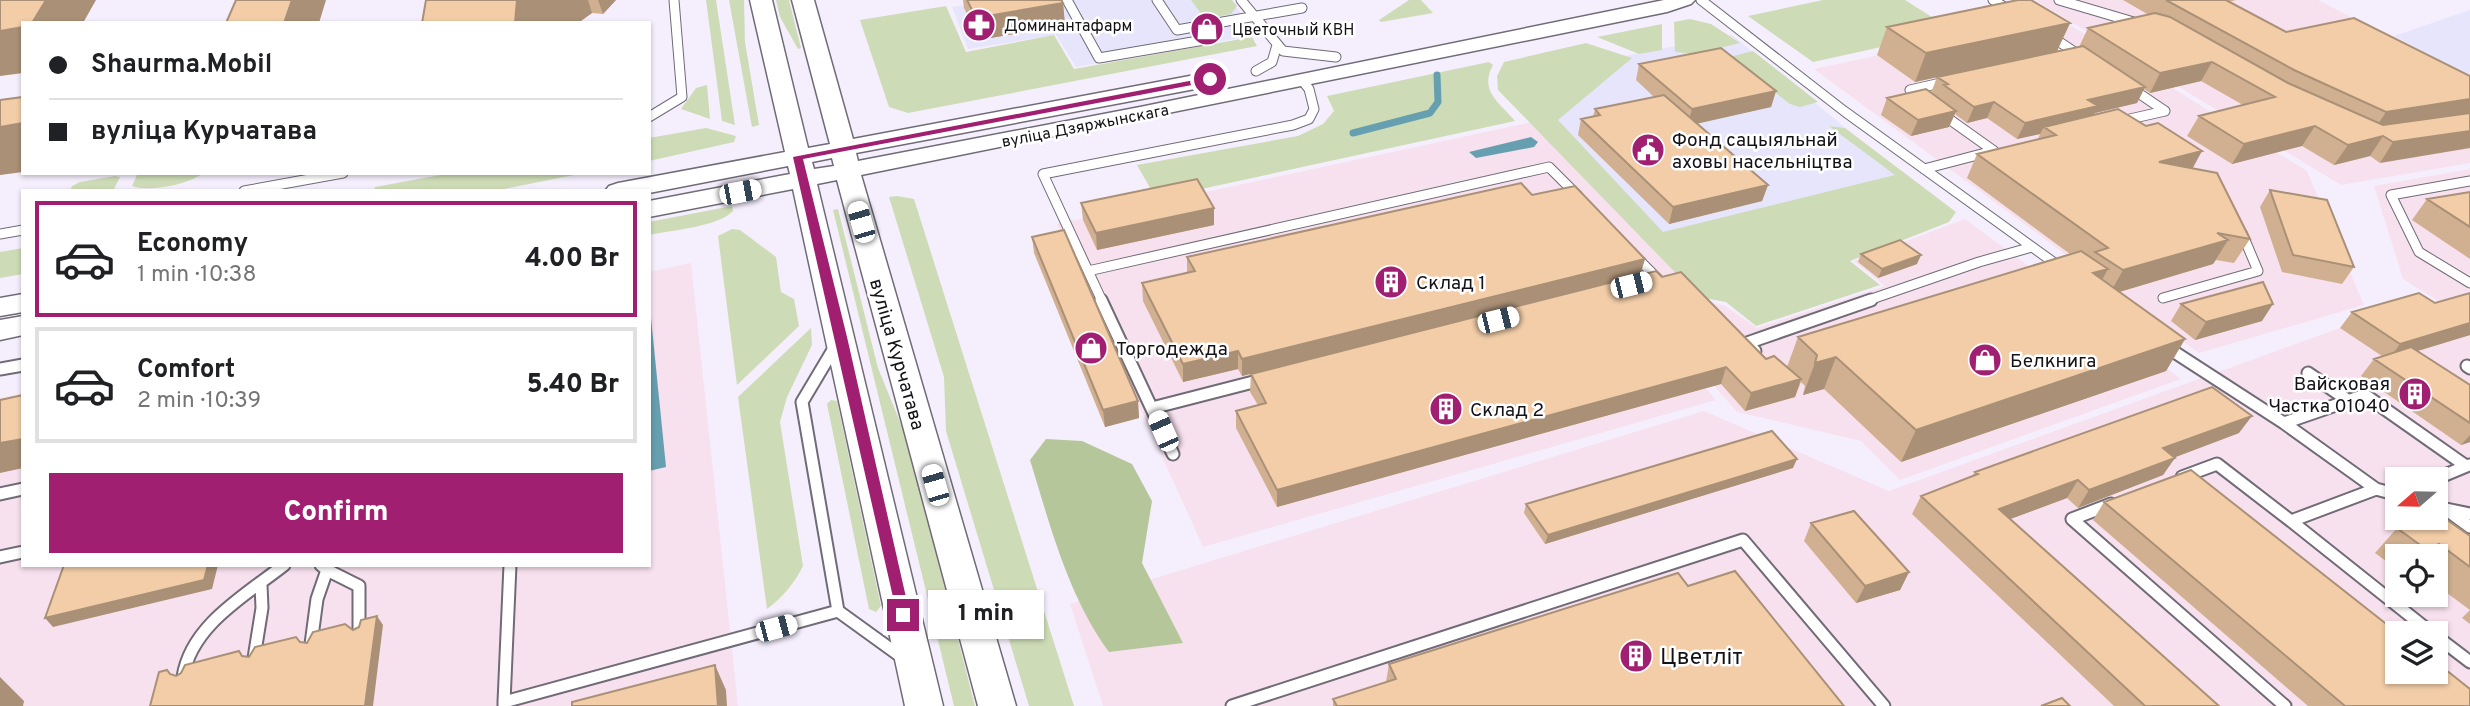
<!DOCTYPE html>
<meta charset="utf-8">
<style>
body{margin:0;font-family:Overpass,sans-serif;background:#f6f6f6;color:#202124;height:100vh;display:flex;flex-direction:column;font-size:26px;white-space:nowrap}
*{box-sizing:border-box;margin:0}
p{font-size:23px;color:#757577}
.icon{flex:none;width:38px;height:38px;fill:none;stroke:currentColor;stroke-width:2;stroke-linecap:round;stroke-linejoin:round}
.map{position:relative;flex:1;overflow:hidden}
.sheet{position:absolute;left:21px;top:189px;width:630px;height:378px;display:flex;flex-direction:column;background:#fff;border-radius:0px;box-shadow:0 2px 5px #0004}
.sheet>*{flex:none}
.top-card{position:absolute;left:21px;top:21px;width:630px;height:154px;border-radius:0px;box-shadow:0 2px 5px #0004;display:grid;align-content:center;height:154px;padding:0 28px;background:#fff}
.needle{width:46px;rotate:250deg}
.controls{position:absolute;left:2385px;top:467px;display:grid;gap:14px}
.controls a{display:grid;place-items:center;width:63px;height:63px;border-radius:0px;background:#fff;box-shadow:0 2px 5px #0004;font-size:35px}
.end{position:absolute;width:32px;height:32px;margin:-16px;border:9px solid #a01f71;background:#fff;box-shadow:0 0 0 4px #fff}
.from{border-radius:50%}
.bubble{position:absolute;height:49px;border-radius:0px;background:#fff;box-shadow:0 2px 5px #0004;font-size:23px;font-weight:800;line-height:49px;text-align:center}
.car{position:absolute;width:21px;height:42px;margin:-21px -10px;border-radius:9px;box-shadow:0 0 5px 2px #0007;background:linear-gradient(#fff 24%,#345 0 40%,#fff 0 76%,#345 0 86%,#fff 0)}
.top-card b{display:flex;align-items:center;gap:24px;height:66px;font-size:26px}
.top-card b+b{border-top:2px solid #e0e0e0}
.top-card i{width:18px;height:18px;background:#202124}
ul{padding:12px 0 0;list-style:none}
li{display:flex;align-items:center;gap:21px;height:116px;margin:0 14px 10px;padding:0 14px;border:4px solid #e0e0e0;border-radius:0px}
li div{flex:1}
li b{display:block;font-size:26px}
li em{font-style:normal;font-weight:800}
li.on{border-color:#a01f71}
li>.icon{width:63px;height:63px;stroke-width:1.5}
.action{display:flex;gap:14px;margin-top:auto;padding:14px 28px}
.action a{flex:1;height:80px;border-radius:0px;background:#a01f71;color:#fff;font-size:28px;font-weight:800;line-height:80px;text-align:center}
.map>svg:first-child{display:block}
</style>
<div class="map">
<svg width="2470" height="706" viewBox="0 0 2470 706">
<rect width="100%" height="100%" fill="#f5effd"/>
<!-- commercial -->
<path fill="#e7e5fc" d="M996,0H1231L1257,35L1076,67L1056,35L968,49L952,7Z
M2470,10V76L2394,36Z
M1732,35L1908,179L1662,237L1548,123L1619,57Z"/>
<!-- industrial -->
<path fill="#f7e1ee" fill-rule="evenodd" d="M2035,0H2318L2470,79V163L2341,185Z
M2057,17L2307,171L2364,305L2199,353L1814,69Z
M1541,120L1694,281L1630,298L1716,400L1203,547L1057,224Z
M2470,169V321L2403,279L2374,186Z
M1965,219L2181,379L1900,480L1861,441L1737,412L1638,298L1699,300L1725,306L1757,328L1885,286L1854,261Z
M691,263L738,706H0V398L23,393V565H649V272Z
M2423,298L2470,327V706H1103L1070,604L1704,411L1889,491ZM2398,480H2436V518H2398ZM2398,556H2436V595H2398ZM2398,634H2436V672H2398Z"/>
<!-- green -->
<path fill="#cddcb6" d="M706,0H716L735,125L722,121Z
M729,0H744L745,42L759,125L752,127Z
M776,0H789L801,48L798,49L780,17Z
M1191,0H1232L1237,6L1231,14L1205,19Z
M1409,0H1421L1433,13L1381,22L1379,20Z
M1823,0H1905L1954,31L1813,62L1748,16Z
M946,6L966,52L1054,35L1074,69L1252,37L1257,46L908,113L889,107L860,20Z
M1690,19L1711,24L1740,43L1696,54L1675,52L1674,22Z
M1662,24V50L1639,54L1597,37Z
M1586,43L1632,58L1558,120L1663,232L1895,175L1829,126L1845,128L1956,212L1949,222L1850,261L1880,285L1756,326L1726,302L1699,297L1498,90L1497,76L1504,62Z
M1753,51L1818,102L1800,107L1790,104L1729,57Z
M1489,62L1493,65C1479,91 1499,102 1515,121L1169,196L1153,193L1137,165L1298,136L1323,124L1334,111L1327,96Z
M707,85L710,119L681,109L696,88Z
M706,128L736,136L734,142L649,161V138Z
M141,173H203C188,185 149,192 132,186L137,175Z
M451,173H584L494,191H374L375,187Z
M115,176L120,177L114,189L70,191L72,186L80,182Z
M897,196L914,199L1074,706H1029L946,431L944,377L889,197Z
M732,206L733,211C718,227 671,230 649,235V222Z
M838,209L878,368L907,439L975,706H954L833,210Z
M732,229L740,230L776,257L781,292L794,299L799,326L737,385L718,236Z
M23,248V274L0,278V252Z
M811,328L812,345L787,397L780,422L803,566C794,584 783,597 767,609L738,397Z
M831,400L837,401L881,606L876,612L869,609L827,404Z"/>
<!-- forest -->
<path fill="#b5c79a" d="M1046,439L1082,441L1132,464L1152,501L1142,563L1183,643L1109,652C1068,596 1050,525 1030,460Z"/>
<!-- water -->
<path fill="#669fb0" d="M1531,137L1538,142L1534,147L1476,158L1469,152Z
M649,298L666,467L649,471Z"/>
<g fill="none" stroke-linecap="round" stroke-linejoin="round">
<!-- stream -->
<path stroke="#669fb0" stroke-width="7" d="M1353,133L1430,113L1438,102L1437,75"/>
<defs>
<path id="lane-far1" d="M1067,0L1099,58L1210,39L1201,26
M1157,0L1177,30L1302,8
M1241,0L1283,51L1336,57
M1701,0L1844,111L2060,267
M1993,0L2011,11
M2059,0L2137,23
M2052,37L2082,57
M1256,71L1272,62L1277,45
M2131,88L2165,111
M1924,100L1910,90L1945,82
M1942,114L1994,151
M649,117L682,97L674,0
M2121,121L2165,111
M1924,169L1989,152
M2470,181L2391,195L2419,252L2470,283
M244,191L343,173
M0,234L23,230
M1635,256L1658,279L1653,280
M1088,271L1549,167L1578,196
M2163,298L2258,271L2242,233
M1102,301L1043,174L1293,125L1309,119L1314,109L1309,89L1302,80
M1866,301L1979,262L2032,247"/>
<path id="lane" d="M1101,300L1173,454
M836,345L802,402L838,611L903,658
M2165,346L2284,423L2376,489L2398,495
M1755,351L1747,343L1871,300
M2467,366L2470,368
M0,369L23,365
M2308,373L2349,401
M1152,408L1261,380
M2284,423L2365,395L2466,466
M2182,477L2217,464L2291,521
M2433,480L2469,465
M2376,489L2291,521L2433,634
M0,494L23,489
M2111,504L2072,519L2285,706
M2436,507L2470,514
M2448,511L2470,527
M0,557L23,552
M327,570L359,586V631
M2436,636L2470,662
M311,644L317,599L327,570L321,565
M254,658L262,608L261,585
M183,677C191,625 246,595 284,565
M504,702L510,565
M504,706V702L838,611
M1232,706L1743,540L1884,706"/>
<path id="secondary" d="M750,0H772L808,148L830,144L792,0H814L853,139L1195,75L1203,77L1207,82L1203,87L1195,89L856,153L858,161L1140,107L1664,0H1695L1691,4L1667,12L861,175L1016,706H978L837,180L817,184L943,706H905L793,189L649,217V201L790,174L788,166L649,193L605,191L609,186L618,183L785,152ZM832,158L834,166L814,169L812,162Z
M23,294V312L0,316V298Z
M23,316V335L0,340V320Z"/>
</defs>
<!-- lane-far1 casing -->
<use href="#lane-far1" stroke="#706b77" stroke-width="11"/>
<!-- lane casing -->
<use href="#lane" stroke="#706b77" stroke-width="15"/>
<!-- secondary casing -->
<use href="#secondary" stroke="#706b77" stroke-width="3"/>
<!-- lane-far1 -->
<use href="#lane-far1" stroke="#fff" stroke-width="9"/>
<!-- lane -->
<use href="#lane" stroke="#fff" stroke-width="11"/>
<!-- secondary -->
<use href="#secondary" fill="#fff" fill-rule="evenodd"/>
</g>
<!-- wall -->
<path fill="#d0b090" d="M426,0H616L603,14L592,13L578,23H422Z
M963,0H1061L1063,3L1065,25L979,40L964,8Z
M2123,0H2236L2229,2L2286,32L2470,76L2380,163L2370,156L2334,165L2302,146L2232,164L2187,136L2199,116L2243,105L2201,81L2150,93L2144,89L2137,103L2095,113L2093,115L2192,168L2250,239L2234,263L2216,260L2213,264L2119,292L2185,339L2166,371L1901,462L1824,389L1803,395L1805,386L1801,382L1795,397L1745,411L1721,384L1277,507L1236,428V411L1258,405L1250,392L1251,374L1242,376L1238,369L1183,382L1143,301L1142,283L1187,273V257L1532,195L1641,275L1662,277L1766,359L1787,367L1798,337L2070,254L1967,178L1977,154L2038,139L2040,134L2017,139L1987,118L1967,123L1955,114L1949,127L1911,136L1881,115L1887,98L1931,93L1937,77L1915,82L1877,55L1887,27L2070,23L2057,51L2079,47L2088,28L2149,15Z
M1639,64L1776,91L1771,107L1697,123L1768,185L1762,201L1669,224L1578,135L1581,119L1593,117L1595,109L1654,97L1636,80Z
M2270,190L2354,267L2342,284L2282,272L2260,207Z
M2470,192V259L2412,220L2427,199Z
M1081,203L1214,208V225L1097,250L1083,220Z
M1032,237L1138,401L1139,418L1105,427L1034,253Z
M1861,254L1917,264L1878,278L1858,262Z
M2181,304L2262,321L2195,340L2171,321Z
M2352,312L2470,335L2417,351L2470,385V442L2461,445L2361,376L2374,359L2382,356L2340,328Z
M2239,433L2175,457L2163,475L2078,508L2067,498L2010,519L2219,706H2114L1912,514L1921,496L1972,476L1975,472Z
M1793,468L1545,544L1524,513L1526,504Z
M2104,502L2470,706H2308L2093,520Z
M1811,523L1909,572L1900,590L1856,603L1804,541Z
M2397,528L2470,536V624L2462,618L2470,610L2436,585V556H2398V570L2375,553Z
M1688,586L1844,706H1333V699L1386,682L1389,664Z"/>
<!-- shaded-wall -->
<path fill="#a99076" d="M46,0H96L83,23H32Z
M292,0H326L319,23H284Z
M517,0H588L592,13L578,23H515Z
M598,0H616L603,14Z
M1063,3L1065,25L979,40L976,18Z
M2070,23L2057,51L1915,82L1926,53Z
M23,27V73L0,76V31Z
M2212,62L2201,81L2150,93L2160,73Z
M2145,87L2137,103L2095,113L2090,122L2044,127L2040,134L2017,139L2025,123L2088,100Z
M1776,91L1771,107L1687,126L1692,109Z
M2470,99V116L2373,132L2386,112Z
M1994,102L1987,118L1967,123L1974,107Z
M1956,111L1949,127L1911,136L1918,120Z
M23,123V172L0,175V127Z
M2315,126L2302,146L2232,164L2244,144Z
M2470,131V148L2380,163L2393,142Z
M2383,136L2370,156L2334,165L2348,145Z
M2202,151L2189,175L2159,162Z
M1768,185L1762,201L1669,224L1673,207Z
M1214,208V225L1097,250L1096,233Z
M2228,240L2213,264L2109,295L2123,270Z
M1921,255L1917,264L1878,278L1882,269Z
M1645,259L1640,276L1242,376V359Z
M2108,269L2091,300L2093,273Z
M2273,304L2262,321L2195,340L2206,322Z
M2470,323V335L2388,360L2400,344Z
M2185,339L2166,371L1901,462L1916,430Z
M1238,351V369L1183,382V364Z
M1836,357L1824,389L1803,395L1815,363Z
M1726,367L1721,384L1277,507V490Z
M1801,379L1795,397L1745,411L1751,393Z
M1138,401L1139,418L1105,427L1103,410Z
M2252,416L2239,433L2152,466L2163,448Z
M2470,435V442L2461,445Z
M23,439V468L0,473V443Z
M2175,458L2163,475L2078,508L2089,490Z
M1797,459L1793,468L1545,544L1548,535Z
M2078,480L2067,498L1989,527L1999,509Z
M2439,544L2427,556H2421L2427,550Z
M208,565H218L212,589L53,627L45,618Z
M1909,572L1900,590L1856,603L1865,586Z
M377,616L383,625L373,706H365Z
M715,665L726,690L727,706H718Z
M0,677L24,701L23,706H0Z"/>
<!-- building -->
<path fill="#f2cda8" stroke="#a99076" stroke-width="2" d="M0,0H46L32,23H23V27L0,31Z
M236,0H292L284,23H226Z
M426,0H517L515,23H422Z
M967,0H1061L1063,3L976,18Z
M2018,0H2031L2070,23L1926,53L1887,27Z
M2166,0H2226L2286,32L2354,18L2470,76V99L2386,112L2294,70Z
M2155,13L2170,17L2288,83L2383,125L2470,113V131L2393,142L2383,136L2348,145L2315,126L2244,144L2199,116L2275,97L2212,62L2160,73L2088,28Z
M2083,46L2145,87L2088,100L2098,106L2025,123L1994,102L1974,107L1944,85L1948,84L1937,77Z
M1721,48L1776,91L1692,109L1639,64Z
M1926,89L1956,111L1918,120L1887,98Z
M1664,95L1768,185L1673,207L1581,119L1600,115L1595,109Z
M23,97V123L0,127V100Z
M2118,109L2146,126L2158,123L2202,151L2159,162L2217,173L2250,239L2217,233L2228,240L2123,270L2095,252L2108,248L1977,154L2056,135L2044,127Z
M1197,179L1214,208L1096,233L1081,203Z
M1521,183L1532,195L1575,186L1645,259L1242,359L1238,351L1183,364L1142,283L1195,271L1187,257Z
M2270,190L2327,200L2354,267L2293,255Z
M2470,192V227L2427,199Z
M1064,230L1138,401L1103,410L1032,237Z
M1900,240L1921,255L1882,269L1861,254Z
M2081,251L2108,269L2093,273L2185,339L1916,430L1836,357L1815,363L1817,355L1798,337Z
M1656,271L1662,277L1681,272L1766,359L1774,356L1801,379L1751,393L1726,367L1277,490L1236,411L1266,403L1251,374Z
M2263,282L2273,304L2206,322L2181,304Z
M2419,293L2435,303L2470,293V323L2400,344L2352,312Z
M2411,347L2470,385V423L2374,359Z
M2212,387L2252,416L2163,448L2175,458L2089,490L2078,480L1999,509L2219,706H2145L1921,496L1978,474L1975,472Z
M23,395V439L0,443V400Z
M1772,431L1797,459L1548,535L1526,504Z
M2191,470L2399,634H2398V672H2436V662L2470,689V706H2345L2104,502Z
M1854,511L1909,572L1865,586L1811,523Z
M2436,512L2470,536V567L2439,544L2427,550L2397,528L2419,518H2436Z
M64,565H208L204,580L45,618Z
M1735,571L1844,706H1337L1333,699L1396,679L1389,664L1678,573L1688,586Z
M377,616L365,706H150L159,672L167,670L170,674L176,676L181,673L185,665L239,651L242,656L249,657L255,647L296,637L300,642L307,643L313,632L345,624L353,630L359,627L361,620Z
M715,665L718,706H572V702Z
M2062,698L2070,706H2041Z"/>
<!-- route -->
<path fill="#a01f71" d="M1210,77L1214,79L1213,81L803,159L847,337L910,615L908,619H898L793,157Z"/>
<!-- icons -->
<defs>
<symbol id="pharmacy-disc" viewBox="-11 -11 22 22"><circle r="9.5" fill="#a01f71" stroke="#fff"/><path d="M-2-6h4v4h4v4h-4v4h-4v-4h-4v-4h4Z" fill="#fff"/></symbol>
<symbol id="shop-disc" viewBox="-11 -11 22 22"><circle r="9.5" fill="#a01f71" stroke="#fff"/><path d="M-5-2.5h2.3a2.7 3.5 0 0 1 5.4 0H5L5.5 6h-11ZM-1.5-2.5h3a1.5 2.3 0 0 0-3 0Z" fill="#fff"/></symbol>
<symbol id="civic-disc" viewBox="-11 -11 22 22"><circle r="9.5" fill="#a01f71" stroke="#fff"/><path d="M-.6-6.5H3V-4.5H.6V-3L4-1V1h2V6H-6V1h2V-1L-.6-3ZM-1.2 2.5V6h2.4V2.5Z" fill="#fff"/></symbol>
<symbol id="building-disc" viewBox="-11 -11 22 22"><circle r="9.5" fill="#a01f71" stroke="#fff"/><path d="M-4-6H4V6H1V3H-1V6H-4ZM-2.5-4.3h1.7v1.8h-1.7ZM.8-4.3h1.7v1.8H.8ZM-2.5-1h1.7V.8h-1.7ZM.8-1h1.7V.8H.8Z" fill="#fff"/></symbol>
</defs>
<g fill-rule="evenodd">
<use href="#pharmacy-disc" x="960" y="6" width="38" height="38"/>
<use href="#shop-disc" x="1188" y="10" width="38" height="38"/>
<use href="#civic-disc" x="1629" y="131" width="38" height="38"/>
<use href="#building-disc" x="1372" y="263" width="38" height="38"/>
<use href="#shop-disc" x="1072" y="329" width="38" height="38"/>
<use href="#shop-disc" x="1966" y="341" width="38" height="38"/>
<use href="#building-disc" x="2396" y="375" width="38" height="38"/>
<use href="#building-disc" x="1427" y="390" width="38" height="38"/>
<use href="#building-disc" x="1617" y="637" width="38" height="38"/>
</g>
<g text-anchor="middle" stroke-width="5" stroke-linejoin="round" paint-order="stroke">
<!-- far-poi labels -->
<g font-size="16" fill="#141216" stroke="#fff" text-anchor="start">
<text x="1004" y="31">Доминантафарм</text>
<text x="1232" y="35">Цветочный КВН</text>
</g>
<!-- far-street labels -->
<g font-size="16" fill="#141216" stroke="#fff">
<text transform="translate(1085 125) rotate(-11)" y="6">вуліца Дзяржынскага</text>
</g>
<!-- poi labels -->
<g font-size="19" fill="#141216" stroke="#fff" text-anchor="start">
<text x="1672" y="146">Фонд сацыяльнай<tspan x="1672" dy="22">аховы насельніцтва</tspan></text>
<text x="1416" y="289">Склад 1</text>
<text x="1116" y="355">Торгодежда</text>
<text x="2010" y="367">Белкнига</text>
<text x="2390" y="390" text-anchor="end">Вайсковая<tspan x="2390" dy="22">Частка 01040</tspan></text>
<text x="1470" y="416">Склад 2</text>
</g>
<!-- street labels -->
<g font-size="19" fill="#141216" stroke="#fff">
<text transform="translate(898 354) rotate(74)" y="7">вуліца Курчатава</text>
</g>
<!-- near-poi labels -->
<g font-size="23" fill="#141216" stroke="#fff" text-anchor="start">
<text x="1660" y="664">Цветліт</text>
</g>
</g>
</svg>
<div class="controls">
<a><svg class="needle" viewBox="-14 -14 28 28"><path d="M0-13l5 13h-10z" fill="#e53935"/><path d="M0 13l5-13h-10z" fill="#757577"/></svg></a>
<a><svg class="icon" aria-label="locate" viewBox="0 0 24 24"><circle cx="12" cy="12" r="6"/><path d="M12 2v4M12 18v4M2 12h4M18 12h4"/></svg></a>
<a><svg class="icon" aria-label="layers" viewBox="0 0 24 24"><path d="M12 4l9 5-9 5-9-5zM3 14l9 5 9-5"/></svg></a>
</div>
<i class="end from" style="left:1210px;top:79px"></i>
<i class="end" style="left:903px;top:615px"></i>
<div class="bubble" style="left:928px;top:590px;width:116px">1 min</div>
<i class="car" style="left:740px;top:192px;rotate:79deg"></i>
<i class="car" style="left:861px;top:222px;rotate:344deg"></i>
<i class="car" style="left:1631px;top:285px;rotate:76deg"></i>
<i class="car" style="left:1498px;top:320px;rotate:76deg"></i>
<i class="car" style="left:1163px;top:431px;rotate:336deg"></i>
<i class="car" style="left:935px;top:485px;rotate:344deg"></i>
<i class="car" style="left:776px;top:628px;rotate:75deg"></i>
<div class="top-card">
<b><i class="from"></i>Shaurma.Mobil</b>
<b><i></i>вуліца Курчатава</b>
</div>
<section class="sheet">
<ul>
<li class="on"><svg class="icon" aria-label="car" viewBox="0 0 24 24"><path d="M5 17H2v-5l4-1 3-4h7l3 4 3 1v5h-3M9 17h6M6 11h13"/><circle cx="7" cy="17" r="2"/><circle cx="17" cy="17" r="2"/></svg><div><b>Economy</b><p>1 min · 10:38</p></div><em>4.00 Br</em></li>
<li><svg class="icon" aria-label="car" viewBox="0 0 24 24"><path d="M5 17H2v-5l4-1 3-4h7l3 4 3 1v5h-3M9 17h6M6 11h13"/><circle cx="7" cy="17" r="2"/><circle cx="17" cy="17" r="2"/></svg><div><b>Comfort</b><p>2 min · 10:39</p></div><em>5.40 Br</em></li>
</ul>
<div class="action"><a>Confirm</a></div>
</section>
</div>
